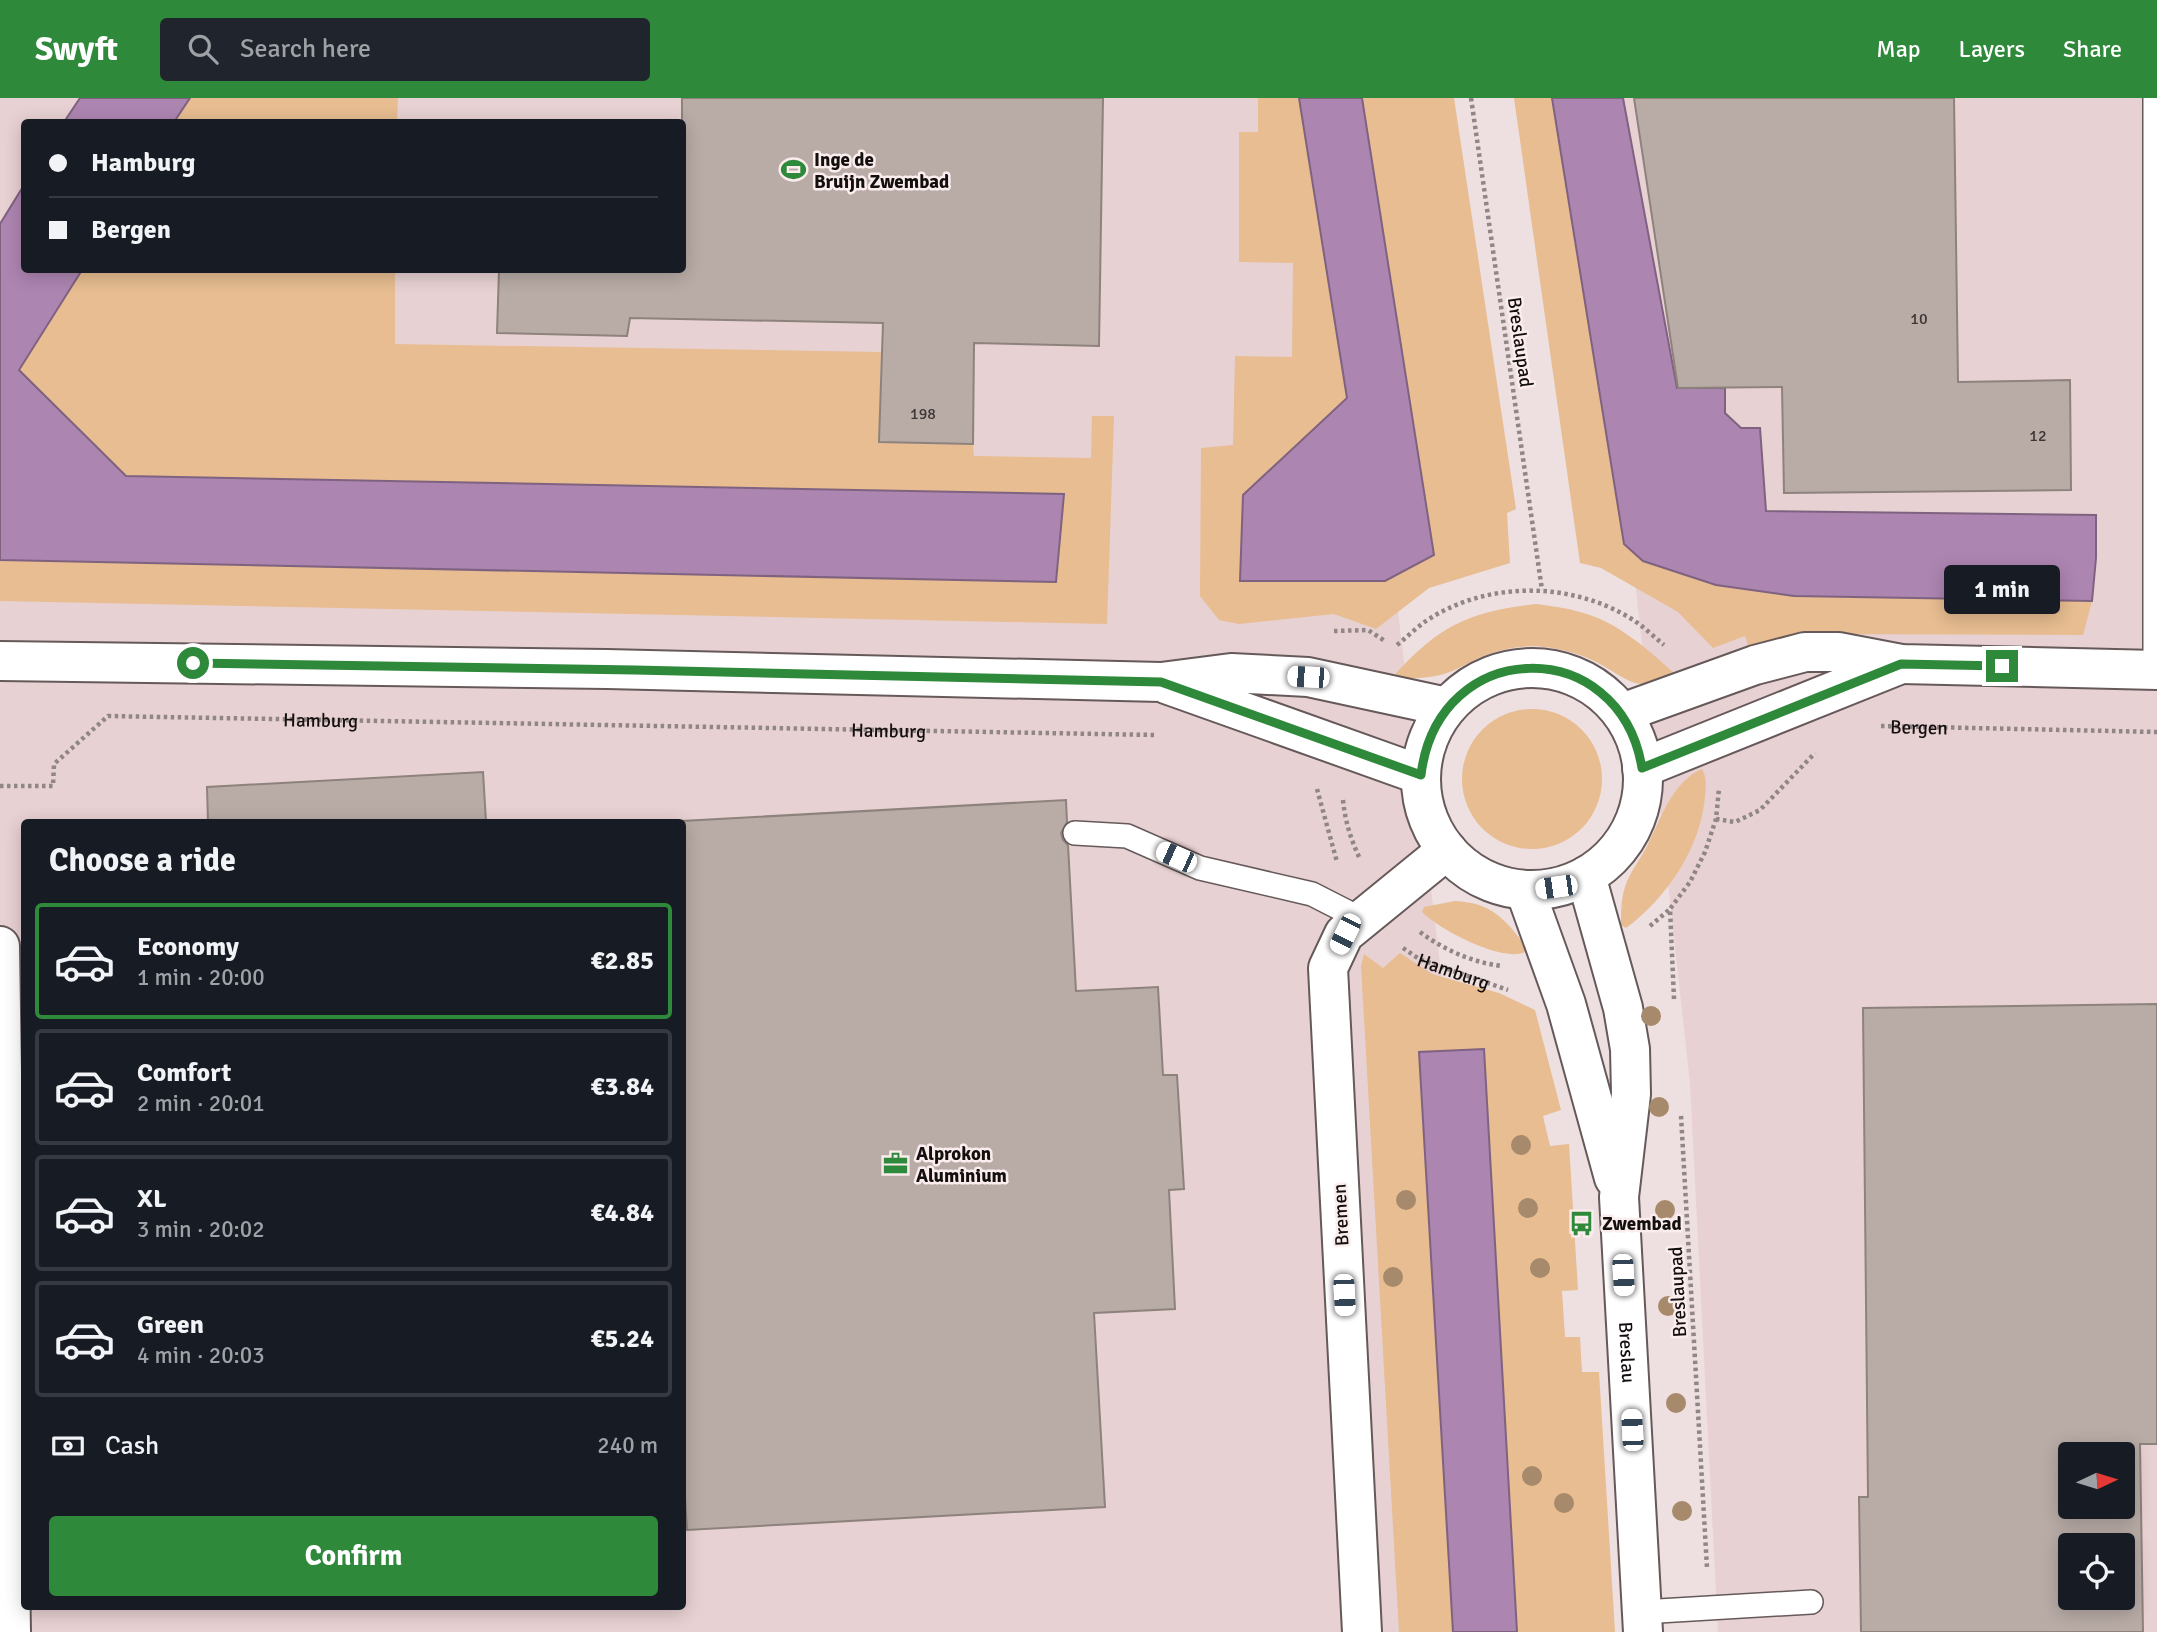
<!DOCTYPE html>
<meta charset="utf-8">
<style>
body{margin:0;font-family:Signika,sans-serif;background:#20242c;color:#f1f3f6;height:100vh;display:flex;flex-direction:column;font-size:26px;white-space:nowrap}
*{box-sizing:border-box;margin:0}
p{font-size:23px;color:#9ea1a6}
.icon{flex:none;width:38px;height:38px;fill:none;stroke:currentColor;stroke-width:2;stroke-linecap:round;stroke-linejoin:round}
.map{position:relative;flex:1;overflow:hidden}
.details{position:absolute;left:21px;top:721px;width:665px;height:791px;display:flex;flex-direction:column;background:#171b24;border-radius:7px;box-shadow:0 4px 18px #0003}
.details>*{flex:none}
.top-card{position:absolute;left:21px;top:21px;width:665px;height:154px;border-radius:7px;box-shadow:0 4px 18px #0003;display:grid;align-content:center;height:154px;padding:0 28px;background:#171b24}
.needle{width:46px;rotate:86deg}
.tools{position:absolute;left:2058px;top:1344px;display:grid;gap:14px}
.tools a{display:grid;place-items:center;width:77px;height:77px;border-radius:7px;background:#171b24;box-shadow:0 4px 18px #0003;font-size:35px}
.end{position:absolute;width:32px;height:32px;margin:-16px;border:9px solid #2e893a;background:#fff;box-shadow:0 0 0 4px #fff}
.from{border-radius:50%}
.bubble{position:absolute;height:49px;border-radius:7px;background:#171b24;box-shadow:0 4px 18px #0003;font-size:23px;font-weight:700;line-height:49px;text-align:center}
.car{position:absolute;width:21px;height:42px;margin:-21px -10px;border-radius:9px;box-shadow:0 0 5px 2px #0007;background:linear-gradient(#fff 24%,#345 0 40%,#fff 0 76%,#345 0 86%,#fff 0)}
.top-card b{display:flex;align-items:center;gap:24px;height:66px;font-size:26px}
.top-card b+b{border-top:2px solid #363941}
.top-card i{width:18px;height:18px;background:#f1f3f6}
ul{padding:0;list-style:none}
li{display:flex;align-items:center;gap:21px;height:116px;margin:0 14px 10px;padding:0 14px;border:4px solid #363941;border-radius:7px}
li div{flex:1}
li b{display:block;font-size:26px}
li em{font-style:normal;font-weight:700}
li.current{border-color:#2e893a}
li>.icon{width:63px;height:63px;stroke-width:1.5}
h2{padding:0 28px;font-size:32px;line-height:84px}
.pay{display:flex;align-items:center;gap:18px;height:77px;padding:0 28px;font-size:26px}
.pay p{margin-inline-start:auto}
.primary-button{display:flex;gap:14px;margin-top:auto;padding:14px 28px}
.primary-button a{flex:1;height:80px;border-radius:7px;background:#2e893a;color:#fff;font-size:28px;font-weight:700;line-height:80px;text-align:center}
header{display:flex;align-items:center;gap:42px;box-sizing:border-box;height:98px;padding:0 35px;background:#2e893a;color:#fff}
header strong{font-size:33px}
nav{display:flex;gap:38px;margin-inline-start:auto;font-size:24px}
.search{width:490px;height:63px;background:#20242c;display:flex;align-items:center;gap:18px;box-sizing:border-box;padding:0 24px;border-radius:7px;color:#9ea1a6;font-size:26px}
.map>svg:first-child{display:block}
</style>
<header>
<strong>Swyft</strong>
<div class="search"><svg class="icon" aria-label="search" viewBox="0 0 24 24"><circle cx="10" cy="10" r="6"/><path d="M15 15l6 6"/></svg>Search here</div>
<nav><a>Map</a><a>Layers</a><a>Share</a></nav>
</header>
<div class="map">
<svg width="2157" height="1534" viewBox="0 0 2157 1534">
<rect width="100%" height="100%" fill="#eedfe0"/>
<!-- built -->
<path fill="#e8d1d2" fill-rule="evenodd" d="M0,0H1328L1377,337L1455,992L1483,1534H0ZM24,24H682V172H24ZM24,724H682V1508H24Z
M1571,0H2157V1534H1718L1690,986L1618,327ZM2070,1356H2123V1409H2070ZM2070,1447H2123V1500H2070Z"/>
<!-- green -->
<path fill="#e7bd91" d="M190,0H398L397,24H174Z
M1258,0H1299L1347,300L1243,397L1434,457L1362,0H1454L1516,411L1507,415L1510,465L1429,490L1376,531L1334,516L1239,526L1219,522L1200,498L1201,350L1233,347L1235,258L1292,259L1293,165L1239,164V34H1258Z
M1514,0H1552L1624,446L1644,463L1715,487L1794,498L2092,503L2083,537L1810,536L1750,553L1745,538L1713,550L1678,514L1601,470L1580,465Z
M82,172H395V246L881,254L879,343L973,346L974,358L1091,360L1092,318H1114L1107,526L0,503V462L1063,396L126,378L19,272Z
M1536,506C1551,508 1566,510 1580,514C1616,523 1646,550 1673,574L1672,578C1635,595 1630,582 1598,565C1584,557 1568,553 1552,550C1529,546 1506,549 1484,558C1470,563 1458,572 1444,576C1431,580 1416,580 1402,581L1397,579L1396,575C1442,526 1469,514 1536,506Z
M1462 681a70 70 0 1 1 140 0a70 70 0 1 1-140 0Z
M1702,671C1707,680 1706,688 1705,698C1701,749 1667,800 1626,830L1621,827C1621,814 1621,802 1625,789C1630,773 1641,761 1648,746C1661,720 1673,683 1702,671Z
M1455,803C1493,805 1504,821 1526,848L1525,854C1503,865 1438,831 1422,814L1424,809Z
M1400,855L1432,876L1499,895L1535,912L1561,1012L1543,1018L1550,1048L1569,1046L1578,1192L1562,1193L1565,1239H1580L1582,1274H1599L1615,1534H1517L1484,951L1419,955L1453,1534H1399L1361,868L1364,856L1383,870Z"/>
<!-- water -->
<path fill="#ad85b1" stroke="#7f6280" stroke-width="2" d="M80,0H190L174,24H64Z
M1299,0H1362L1434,457L1385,483H1240L1243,397L1347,300Z
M1552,0H1623L1677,290H1725V315L1741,330H1760L1766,413L2096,417V460L2092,503L1794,498L1716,487L1643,463L1624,446Z
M24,87V172H82L19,272L126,378L1064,396L1056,484L0,462V126Z
M1484,951L1517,1534H1453L1419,954Z"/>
<!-- building -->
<path fill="#b9aca7" stroke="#8e827d" stroke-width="2" fill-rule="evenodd" d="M682,0H1103L1099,248L974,245L973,346L879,344L883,225L630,220L627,238L497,235L499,172H682Z
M1634,0H1954L1958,284L2070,282L2071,392L1784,395L1782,289L1678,290Z
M483,674L486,724H208L207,689Z
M1066,702L1067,724L1061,735L1063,742L1068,747L1076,893L1158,889L1163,977H1177L1184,1091L1169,1092L1175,1211L1094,1215L1105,1409L687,1432L682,1351V723Z
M2157,906V1346H2140L2143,1534H1861L1859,1399H1868L1863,910ZM2070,1356H2123V1409H2070ZM2070,1447H2123V1500H2070Z"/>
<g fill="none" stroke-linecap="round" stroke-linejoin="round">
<defs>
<path id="lane" d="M2155,572V0
M1075,735L1127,738L1200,770L1312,796L1361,821
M1642,1514L1811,1504"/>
<path id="street" d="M0,563L607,571L1161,584L1231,575L1308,579L1447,609
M1166,586L1421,677
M0,848L11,1534
M1362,1534L1328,870L1344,836L1447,752"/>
<g id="secondary">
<circle cx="1532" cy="681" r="111"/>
<path d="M1622,615L1755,567L1805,554H1838L1901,566L2157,572"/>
<path d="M1642,670L1901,566"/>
<path id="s4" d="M1586,778L1623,910L1630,951L1631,996L1619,1099L1643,1534"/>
<path d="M1525,792L1566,906L1614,1080"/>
</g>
</defs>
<!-- lane casing -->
<use href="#lane" stroke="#66595a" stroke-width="26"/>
<!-- street casing -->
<use href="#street" stroke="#66595a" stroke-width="42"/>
<!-- secondary casing -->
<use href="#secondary" stroke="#66595a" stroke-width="42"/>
<!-- path -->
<g stroke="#908686" stroke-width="4.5" stroke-dasharray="3.5 3.5" stroke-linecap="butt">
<path d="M1471,0L1542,492"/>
<path d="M1334,533L1368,532L1385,543"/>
<path d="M1397,547C1407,539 1416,530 1426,523C1486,483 1569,483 1630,520C1642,527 1653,538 1664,547"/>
<path id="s1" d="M1881,628L2157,634"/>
<path id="s2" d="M0,688H53L54,666L108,618L1155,637"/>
<path d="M1317,691L1337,764"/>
<path d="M1343,702C1345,723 1351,742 1360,761"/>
<path d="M1716,721L1735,724L1760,712L1815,655"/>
<path d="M1650,828L1670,811"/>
<path d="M1420,834C1444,852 1472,864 1501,868"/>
<path id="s3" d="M1403,850L1419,861L1508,892"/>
<path d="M1674,901L1670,811L1690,784L1705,754L1716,721L1719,691"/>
<path d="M1681,1018L1707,1470"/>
</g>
<!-- lane -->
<use href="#lane" stroke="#fff" stroke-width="23"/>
<!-- street -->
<use href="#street" stroke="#fff" stroke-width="38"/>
<!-- secondary -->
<use href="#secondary" stroke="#fff" stroke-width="38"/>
</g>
<!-- trees -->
<g fill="#a7896b">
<circle cx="1651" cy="918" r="10"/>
<circle cx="1659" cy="1009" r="10"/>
<circle cx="1521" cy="1047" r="10"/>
<circle cx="1406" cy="1102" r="10"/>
<circle cx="1528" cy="1110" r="10"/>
<circle cx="1665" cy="1112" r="10"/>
<circle cx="1540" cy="1170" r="10"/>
<circle cx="1393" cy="1179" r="10"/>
<circle cx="1668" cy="1208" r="10"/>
<circle cx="1676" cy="1305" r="10"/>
<circle cx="1532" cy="1378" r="10"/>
<circle cx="1564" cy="1405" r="10"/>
<circle cx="1682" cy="1413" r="10"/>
</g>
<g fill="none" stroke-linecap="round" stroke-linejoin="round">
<!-- route -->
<path stroke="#2e893a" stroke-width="9" d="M193,565L635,572L1161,584L1421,677C1438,537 1620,535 1642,670L1901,566L2002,568"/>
</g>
<!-- icons -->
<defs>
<symbol id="stadium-bare" viewBox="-9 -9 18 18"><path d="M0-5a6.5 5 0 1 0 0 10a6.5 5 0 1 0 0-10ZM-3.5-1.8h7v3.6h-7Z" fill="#2e893a" stroke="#fbeded" stroke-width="2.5" paint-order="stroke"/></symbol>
<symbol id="office-bare" viewBox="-9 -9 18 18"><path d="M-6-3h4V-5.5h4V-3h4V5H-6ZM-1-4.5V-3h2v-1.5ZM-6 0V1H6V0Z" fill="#2e893a" stroke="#fbeded" stroke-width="2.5" paint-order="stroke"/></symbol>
<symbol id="bus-bare" viewBox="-9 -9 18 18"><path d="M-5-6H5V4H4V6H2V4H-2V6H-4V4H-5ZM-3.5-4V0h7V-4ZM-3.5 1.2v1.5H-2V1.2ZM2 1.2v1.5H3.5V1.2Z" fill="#2e893a" stroke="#fbeded" stroke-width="2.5" paint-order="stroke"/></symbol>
</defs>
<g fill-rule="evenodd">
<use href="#stadium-bare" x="776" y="54" width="35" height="35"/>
<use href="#office-bare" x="878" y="1048" width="35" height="35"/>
<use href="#bus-bare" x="1564" y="1108" width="35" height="35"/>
</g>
<g text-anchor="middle" stroke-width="5" stroke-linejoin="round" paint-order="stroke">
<!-- number labels -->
<g font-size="16" fill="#3d3635">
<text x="1919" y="226">10</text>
<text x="923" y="321">198</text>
<text x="2038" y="343">12</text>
</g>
<!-- poi labels -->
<g font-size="19" font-weight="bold" fill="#140f0f" stroke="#fbeded" text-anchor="start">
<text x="814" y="68">Inge de<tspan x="814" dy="22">Bruijn Zwembad</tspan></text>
<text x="916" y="1062">Alprokon<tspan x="916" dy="22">Aluminium</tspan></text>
<text x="1602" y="1132">Zwembad</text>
</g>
<!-- street labels -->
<g font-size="19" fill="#140f0f" stroke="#fbeded">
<text transform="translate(1521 244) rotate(82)" y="7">Breslaupad</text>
<text dy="7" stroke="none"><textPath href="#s2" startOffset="360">Hamburg</textPath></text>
<text dy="7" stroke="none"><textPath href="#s1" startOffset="38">Bergen</textPath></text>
<text dy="7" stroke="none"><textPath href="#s2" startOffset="928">Hamburg</textPath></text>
<text dy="7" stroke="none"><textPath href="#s3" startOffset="56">Hamburg</textPath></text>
<text transform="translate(1340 1117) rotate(-93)" y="7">Bremen</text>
<text transform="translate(1677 1194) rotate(-93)" y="7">Breslaupad</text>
<text dy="7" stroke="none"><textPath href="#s4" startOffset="483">Breslau</textPath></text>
</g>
</g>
</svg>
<div class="tools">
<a><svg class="needle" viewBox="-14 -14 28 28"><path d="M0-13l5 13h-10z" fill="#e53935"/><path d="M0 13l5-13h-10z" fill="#9ea1a6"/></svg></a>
<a><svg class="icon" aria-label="locate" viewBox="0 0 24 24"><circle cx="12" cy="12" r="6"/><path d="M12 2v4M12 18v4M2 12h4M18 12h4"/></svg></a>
</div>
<i class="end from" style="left:193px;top:565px"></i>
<i class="end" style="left:2002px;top:568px"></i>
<div class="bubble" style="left:1944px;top:467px;width:116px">1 min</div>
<i class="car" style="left:1308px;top:579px;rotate:273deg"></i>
<i class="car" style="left:1176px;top:759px;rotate:294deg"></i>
<i class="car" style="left:1556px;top:789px;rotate:262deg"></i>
<i class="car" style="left:1345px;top:836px;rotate:206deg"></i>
<i class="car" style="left:1623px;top:1177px;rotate:177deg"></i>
<i class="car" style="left:1344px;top:1197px;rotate:177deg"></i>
<i class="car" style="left:1632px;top:1332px;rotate:357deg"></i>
<div class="top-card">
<b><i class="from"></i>Hamburg</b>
<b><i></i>Bergen</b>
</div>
<section class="details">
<h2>Choose a ride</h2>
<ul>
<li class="current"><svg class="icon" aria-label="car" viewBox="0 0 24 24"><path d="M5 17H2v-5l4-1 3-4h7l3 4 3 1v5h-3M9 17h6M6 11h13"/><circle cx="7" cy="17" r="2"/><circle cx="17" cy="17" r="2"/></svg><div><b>Economy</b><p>1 min · 20:00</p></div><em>€2.85</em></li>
<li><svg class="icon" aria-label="car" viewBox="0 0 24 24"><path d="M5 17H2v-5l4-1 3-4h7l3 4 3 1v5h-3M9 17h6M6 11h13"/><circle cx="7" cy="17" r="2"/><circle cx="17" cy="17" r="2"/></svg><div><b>Comfort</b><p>2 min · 20:01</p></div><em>€3.84</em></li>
<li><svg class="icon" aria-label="car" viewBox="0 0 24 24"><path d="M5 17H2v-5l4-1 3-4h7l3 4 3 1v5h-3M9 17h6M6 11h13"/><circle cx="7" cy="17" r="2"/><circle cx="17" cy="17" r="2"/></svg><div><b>XL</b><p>3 min · 20:02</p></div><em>€4.84</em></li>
<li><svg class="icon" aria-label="car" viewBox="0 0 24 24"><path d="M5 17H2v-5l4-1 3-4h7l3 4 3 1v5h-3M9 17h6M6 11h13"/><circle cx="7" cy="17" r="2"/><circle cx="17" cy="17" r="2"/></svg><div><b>Green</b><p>4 min · 20:03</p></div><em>€5.24</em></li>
</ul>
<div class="pay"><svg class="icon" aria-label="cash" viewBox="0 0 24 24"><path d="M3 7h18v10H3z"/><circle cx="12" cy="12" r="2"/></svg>Cash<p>240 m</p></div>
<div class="primary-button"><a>Confirm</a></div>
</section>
</div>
